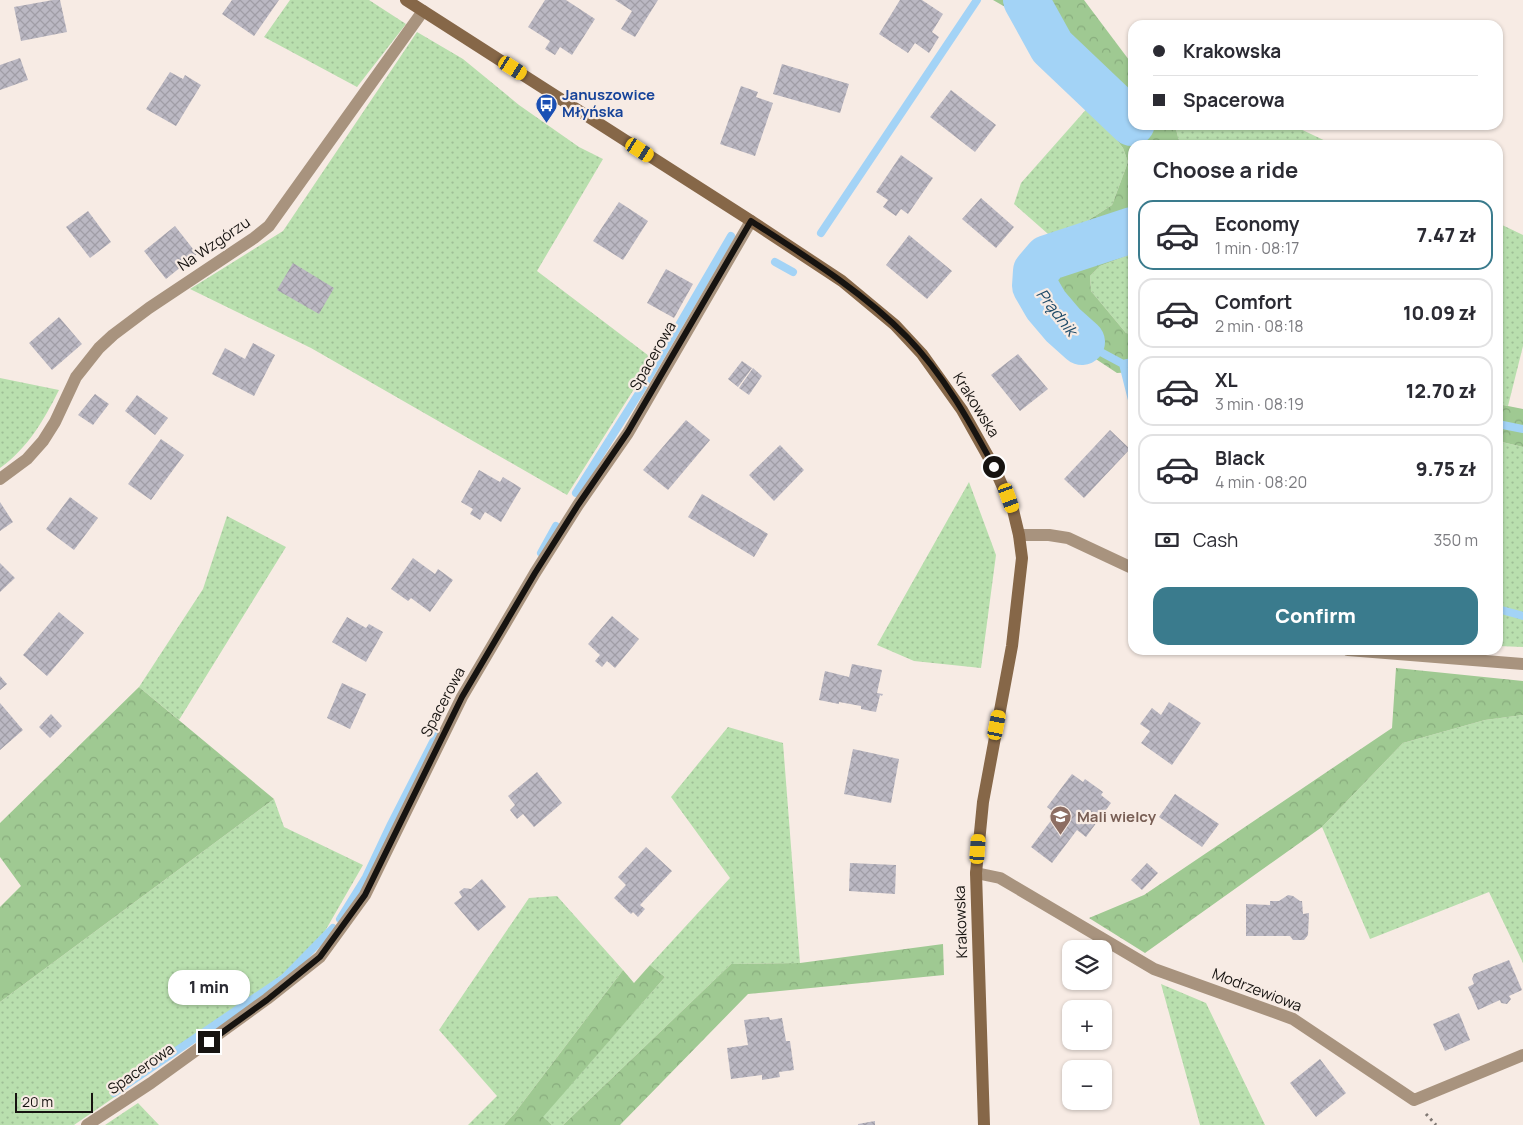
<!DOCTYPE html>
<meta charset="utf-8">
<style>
body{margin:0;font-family:Manrope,sans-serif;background:#f7f7f7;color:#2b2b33;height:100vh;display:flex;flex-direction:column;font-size:19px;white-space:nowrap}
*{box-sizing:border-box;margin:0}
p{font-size:16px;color:#7c7c81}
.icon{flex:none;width:28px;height:28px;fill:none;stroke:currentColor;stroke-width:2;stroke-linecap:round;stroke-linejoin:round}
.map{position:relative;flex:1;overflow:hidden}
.panel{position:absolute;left:1128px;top:140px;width:375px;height:515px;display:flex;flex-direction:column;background:#fff;border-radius:15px;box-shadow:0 1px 4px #0004}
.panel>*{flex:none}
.top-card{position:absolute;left:1128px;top:20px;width:375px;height:110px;border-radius:15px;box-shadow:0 1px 4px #0004;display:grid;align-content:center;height:110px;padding:0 25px;background:#fff}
.buttons{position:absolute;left:1062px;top:940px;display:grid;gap:10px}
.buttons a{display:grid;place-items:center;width:50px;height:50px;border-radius:10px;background:#fff;box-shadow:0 1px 4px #0004;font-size:25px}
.scale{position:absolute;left:15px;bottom:12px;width:78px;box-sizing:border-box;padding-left:5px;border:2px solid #161310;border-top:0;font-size:14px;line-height:18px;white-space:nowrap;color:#161310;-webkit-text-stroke:4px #f7ebe4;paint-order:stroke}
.end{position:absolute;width:22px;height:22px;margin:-11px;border:6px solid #161310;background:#fff;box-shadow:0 0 0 2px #fff}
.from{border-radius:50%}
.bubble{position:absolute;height:35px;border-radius:15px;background:#fff;box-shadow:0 1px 4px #0004;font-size:16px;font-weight:800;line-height:35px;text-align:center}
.car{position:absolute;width:15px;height:30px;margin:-15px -8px;border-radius:6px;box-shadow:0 0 4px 1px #0007;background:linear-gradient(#f5c518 24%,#345 0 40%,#f5c518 0 76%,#345 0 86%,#f5c518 0)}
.top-card b{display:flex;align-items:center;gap:18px;height:48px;font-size:19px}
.top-card b+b{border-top:1px solid #e1e1e2}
.top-card i{width:12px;height:12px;background:#2b2b33}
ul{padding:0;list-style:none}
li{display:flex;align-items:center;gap:15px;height:70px;margin:0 10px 8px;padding:0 15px;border:2px solid #e1e1e2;border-radius:15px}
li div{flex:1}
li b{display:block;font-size:19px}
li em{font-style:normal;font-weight:800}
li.current{border-color:#3a7b8d}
li>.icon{width:45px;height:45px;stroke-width:1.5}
h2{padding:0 25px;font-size:22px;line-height:60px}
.pay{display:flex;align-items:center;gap:12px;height:55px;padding:0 25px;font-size:19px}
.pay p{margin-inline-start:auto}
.cta{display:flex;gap:10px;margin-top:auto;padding:10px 25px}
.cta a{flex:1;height:58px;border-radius:15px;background:#3a7b8d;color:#fff;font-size:20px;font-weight:800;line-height:58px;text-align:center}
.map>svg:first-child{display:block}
</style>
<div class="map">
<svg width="1523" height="1125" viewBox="0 0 1523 1125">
<defs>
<pattern id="green-dots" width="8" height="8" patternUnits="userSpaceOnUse" patternTransform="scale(1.25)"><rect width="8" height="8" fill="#b9dfae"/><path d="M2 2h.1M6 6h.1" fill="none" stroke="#9ebe95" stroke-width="1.8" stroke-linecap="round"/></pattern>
<pattern id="forest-crowns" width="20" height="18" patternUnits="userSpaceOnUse" patternTransform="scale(1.25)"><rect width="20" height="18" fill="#9fc992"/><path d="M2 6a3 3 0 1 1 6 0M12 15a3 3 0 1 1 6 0" fill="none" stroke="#88ac7d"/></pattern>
<pattern id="building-cross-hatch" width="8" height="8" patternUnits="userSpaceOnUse" patternTransform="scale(1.25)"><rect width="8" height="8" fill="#bbb8c3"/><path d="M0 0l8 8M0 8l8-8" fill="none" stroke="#a09da6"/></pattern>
</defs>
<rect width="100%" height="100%" fill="#f7ebe4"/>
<!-- green -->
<path fill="url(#green-dots)" d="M290,0H369L406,24L357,87L264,37Z
M417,32L463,59L519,105L579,147L603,159L537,271L653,359L567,495L311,348L190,289L283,231Z
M1090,105L1123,148L1128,162L1112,205L1056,241L1014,204L1021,183Z
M1175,125H1292L1334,145H1180Z
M1498,223L1523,235V346L1508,406L1498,404Z
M1132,254V334L1126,333L1091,291L1090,276L1100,266Z
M0,378L59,390C44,420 28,448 0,468Z
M1498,441L1523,447V647L1498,646Z
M969,482L996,555L981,668L914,661L877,645Z
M227,516L286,547L179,720L139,687L203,589Z
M1523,715V963L1489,892L1370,939L1322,827L1403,743L1485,720Z
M728,727L783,743L800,963L731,964L563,1125H552L542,1117L665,977L650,965L730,878L671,797Z
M274,799L284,827L363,865L313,952L148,1074L74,1125H0V1002Z
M557,896L623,970L514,1114L504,1125H468L497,1096L439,1030L529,898Z
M1161,984L1206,1003L1265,1125H1200Z
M138,1103L159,1125H105Z"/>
<!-- forest -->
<path fill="url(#forest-crowns)" d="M993,0H1084L1132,64V125H1175L1180,145H1132V254L1100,266L1090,276L1091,291L1126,333L1132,334V372L1117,373L1067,340L1027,294L1019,265L1112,205L1128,162L1123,148L1023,17Z
M1498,404L1523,409V447L1498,441Z
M1396,668L1523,681V715L1485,720L1403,743L1322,827L1145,953L1089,918L1144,895L1392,728Z
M139,687L274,799L0,1002V907L21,886L0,857V823Z
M943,944L944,975L748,994L620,1125H563L731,964L800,963Z
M650,965L665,977L543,1117L552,1125H504L514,1114L623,970L634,983Z"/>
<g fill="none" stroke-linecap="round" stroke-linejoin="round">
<!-- stream -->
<path stroke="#a3d3f6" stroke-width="8" d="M821,233L977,0
M775,262L793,272
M1082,342L1123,364L1132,362
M1123,364L1132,400
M1498,424L1523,429
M576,493L641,390L731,236
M541,553L556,526
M1498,609L1523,616
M340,919L366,877L391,824L438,732
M114,1093L284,978L333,928"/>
<!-- river -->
<path stroke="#a3d3f6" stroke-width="46" d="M1026,0L1052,47L1132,123
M1082,342L1063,325L1046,305L1035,286L1036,271L1047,258L1132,230"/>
</g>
<!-- building -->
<path fill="url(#building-cross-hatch)" d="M53,0H60L67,32L21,41L14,7Z
M232,0H279L254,36L222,14Z
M545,0H566L595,19L572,55L560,47L555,55L545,49L550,41L528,27Z
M615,0H658L635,37L621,29L632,11Z
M900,0H922L943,14L932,32L939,37L929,53L915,43L908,53L879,34Z
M20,58L28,80L0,90V65Z
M782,64L849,84L840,113L773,94Z
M170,72L183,79L185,75L201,85L176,126L146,109Z
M741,86L758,92L756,97L773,103L755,156L720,144Z
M951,90L996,125L975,152L930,117Z
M901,155L933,178L908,214L901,209L896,216L883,207L888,200L876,192Z
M981,198L1014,227L996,248L962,219Z
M619,202L648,221L623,260L593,241Z
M88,211L111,242L90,258L66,227Z
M175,226L197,254L166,279L144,251Z
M909,235L952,271L927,299L886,265Z
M293,263L334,288L319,314L277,290Z
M666,269L693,284L674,318L647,303Z
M59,317L82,344L52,370L29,343Z
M253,343L275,355L254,396L212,374L225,348L245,359Z
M1018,354L1048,389L1020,411L991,375Z
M742,361L752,368L738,387L728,379Z
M753,368L762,376L749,395L739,388Z
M95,394L109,404L93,425L78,415Z
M137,395L168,418L155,435L125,411Z
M686,420L710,440L668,490L643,470Z
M1110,430L1130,449L1084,498L1064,479Z
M161,439L184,455L151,500L128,484Z
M780,445L804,470L774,501L749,475Z
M479,470L500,482L503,477L521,488L501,522L485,512L480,520L470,514L473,509L461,502Z
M702,494L768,534L754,557L688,517Z
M70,497L98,518L74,550L46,529Z
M0,502L13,522L0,531Z
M413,558L435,574L438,569L453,580L430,612L411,598L408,601L391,589Z
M0,563L15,578L0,592Z
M59,612L84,633L47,676L23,655Z
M612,616L639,639L615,668L607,661L602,667L595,661L600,655L588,644Z
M347,617L366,628L369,624L383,632L366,662L332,642Z
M852,664L882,670L877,693L883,694L882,696L880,695L876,712L861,709V706L839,702V704L819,700L825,671L849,677Z
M0,676L7,684L0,690Z
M342,683L366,694L350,729L327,718Z
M1169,702L1201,723L1172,765L1141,743L1150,731L1140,724L1152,708L1161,715Z
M0,703L23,730L0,750Z
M51,714L62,726L50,738L39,727Z
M853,749L899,759L891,803L844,794Z
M537,772L562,803L534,827L523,814L517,819L510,810L515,805L508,796Z
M1072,774L1083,782L1085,779L1103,792L1101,795L1111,803L1086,837L1077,830L1052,863L1031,847L1056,814L1047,807Z
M1175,794L1219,824L1202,847L1159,817Z
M646,847L672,871L640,905L645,909L638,917L633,912L631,914L614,898L626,885L618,877Z
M850,863L896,865L895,894L849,891Z
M1147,863L1158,873L1142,890L1131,880Z
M482,879L506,907L478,931L454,903L462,897L459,892L464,888L471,889Z
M1288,895L1293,896L1300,901H1302L1303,914L1309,913L1308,935L1304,940H1293L1290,936H1246V904L1270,905V901H1279Z
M1509,960L1522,990L1509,996L1511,999L1507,1004L1501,1003L1500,1000L1478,1010L1468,987L1474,984L1472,979L1474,974Z
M1459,1013L1470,1040L1445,1051L1433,1024Z
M769,1017L770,1020L782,1018L786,1041H790L794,1070L779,1072L780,1077L762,1080V1075L731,1079L727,1048L748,1045L744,1020Z
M1320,1059L1346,1093L1316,1117L1290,1083Z
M875,1121V1125H858V1124Z"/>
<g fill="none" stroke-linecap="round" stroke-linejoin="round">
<!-- path -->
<path stroke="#7f7873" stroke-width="3" stroke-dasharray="2.5 4" stroke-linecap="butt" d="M1426,1114L1436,1125"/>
<!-- minor -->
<path stroke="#a8937e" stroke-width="12" d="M0,479L27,459L43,441L55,422L76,377L99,348L113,335L149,308L254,238L269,226L423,11
M976,873L1000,878L1154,969L1293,1019L1414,1100L1523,1055
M87,1125L151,1083L267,999L320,957L365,895L462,697L535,573L578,505L628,433L751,221"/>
<!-- tertiary -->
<path stroke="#a8937e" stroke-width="12" d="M1019,535H1049L1068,538L1132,568
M1348,650L1523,664"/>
<!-- secondary -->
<path stroke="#866748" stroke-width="12" d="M406,0L745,217L842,281L895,325L922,354L962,410L994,467L1013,510L1019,535L1022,558L1012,646L983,802L976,873L984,1125"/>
</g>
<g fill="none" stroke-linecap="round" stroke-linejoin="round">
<!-- route -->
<path stroke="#161310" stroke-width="6" d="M209,1042L267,1000L320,957L365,895L462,697L535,573L578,505L628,432L751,221C805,256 862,291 907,337C943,374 970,422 994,467"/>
</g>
<!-- icons -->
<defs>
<symbol id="bus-pin" viewBox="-11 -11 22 30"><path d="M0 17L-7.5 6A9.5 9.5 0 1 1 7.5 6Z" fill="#1a4fb4" stroke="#f7ebe4"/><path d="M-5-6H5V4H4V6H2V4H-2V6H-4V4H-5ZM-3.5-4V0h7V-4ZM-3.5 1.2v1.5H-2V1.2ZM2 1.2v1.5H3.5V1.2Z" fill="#fff"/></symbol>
<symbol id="school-pin" viewBox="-11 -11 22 30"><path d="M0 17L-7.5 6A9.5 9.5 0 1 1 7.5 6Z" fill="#8d6e63" stroke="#f7ebe4"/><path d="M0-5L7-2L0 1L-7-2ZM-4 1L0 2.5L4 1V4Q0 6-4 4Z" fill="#fff"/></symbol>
</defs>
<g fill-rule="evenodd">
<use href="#bus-pin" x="534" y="92" width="25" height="34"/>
<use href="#school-pin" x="1048" y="804" width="25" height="34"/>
</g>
<g text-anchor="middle" stroke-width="4.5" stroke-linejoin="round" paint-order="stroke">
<!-- transit labels -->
<g font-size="15" font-weight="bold" fill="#164399" stroke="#f7ebe4" text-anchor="start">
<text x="562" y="100">Januszowice<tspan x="562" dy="17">Młyńska</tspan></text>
</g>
<!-- street labels -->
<g font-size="15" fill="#161310" stroke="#f7ebe4">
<text transform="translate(214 244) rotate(-34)" y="5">Na Wzgórzu</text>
<text transform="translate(653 356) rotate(-60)" y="5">Spacerowa</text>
<text transform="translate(976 405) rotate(58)" y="5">Krakowska</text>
<text transform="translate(443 702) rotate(-62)" y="5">Spacerowa</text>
<text transform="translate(961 922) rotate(-92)" y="5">Krakowska</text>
<text transform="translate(1257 990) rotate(21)" y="5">Modrzewiowa</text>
<text transform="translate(141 1069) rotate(-35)" y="5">Spacerowa</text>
</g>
<!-- education labels -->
<g font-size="15" font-weight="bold" fill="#785e54" stroke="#f7ebe4" text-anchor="start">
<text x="1077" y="822">Mali wielcy</text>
</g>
<!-- water labels -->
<g font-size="16" font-style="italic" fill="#1d4a68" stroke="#f7ebe4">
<text transform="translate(1057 312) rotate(52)" y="6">Prądnik</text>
</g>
</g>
</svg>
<div class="buttons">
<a><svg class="icon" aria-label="layers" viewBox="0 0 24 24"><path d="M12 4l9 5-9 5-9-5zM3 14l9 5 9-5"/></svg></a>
<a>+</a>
<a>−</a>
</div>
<div class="scale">20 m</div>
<i class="end from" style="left:994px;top:467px"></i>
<i class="end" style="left:209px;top:1042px"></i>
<div class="bubble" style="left:168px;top:970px;width:82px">1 min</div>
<i class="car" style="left:513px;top:68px;rotate:122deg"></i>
<i class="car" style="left:640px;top:150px;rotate:123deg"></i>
<i class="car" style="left:1009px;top:498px;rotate:160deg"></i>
<i class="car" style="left:997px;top:725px;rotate:11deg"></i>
<i class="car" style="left:978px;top:849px;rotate:4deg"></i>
<div class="top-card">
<b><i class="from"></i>Krakowska</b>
<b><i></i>Spacerowa</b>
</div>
<section class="panel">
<h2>Choose a ride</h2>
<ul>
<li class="current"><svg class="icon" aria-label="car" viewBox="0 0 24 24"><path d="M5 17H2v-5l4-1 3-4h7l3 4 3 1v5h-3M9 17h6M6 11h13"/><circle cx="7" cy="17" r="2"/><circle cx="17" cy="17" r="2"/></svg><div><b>Economy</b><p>1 min · 08:17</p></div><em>7.47 zł</em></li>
<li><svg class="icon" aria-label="car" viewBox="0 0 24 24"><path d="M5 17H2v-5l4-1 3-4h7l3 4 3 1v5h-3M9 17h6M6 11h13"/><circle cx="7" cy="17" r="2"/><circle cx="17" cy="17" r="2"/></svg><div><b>Comfort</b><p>2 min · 08:18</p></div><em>10.09 zł</em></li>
<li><svg class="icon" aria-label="car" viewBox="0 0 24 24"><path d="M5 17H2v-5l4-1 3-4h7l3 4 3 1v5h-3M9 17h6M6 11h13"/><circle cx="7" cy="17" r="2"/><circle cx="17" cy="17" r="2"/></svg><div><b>XL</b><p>3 min · 08:19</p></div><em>12.70 zł</em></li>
<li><svg class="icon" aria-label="car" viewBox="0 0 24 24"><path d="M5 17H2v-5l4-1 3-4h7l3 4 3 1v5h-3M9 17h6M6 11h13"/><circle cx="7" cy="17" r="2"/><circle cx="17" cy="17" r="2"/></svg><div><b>Black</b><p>4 min · 08:20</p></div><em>9.75 zł</em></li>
</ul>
<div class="pay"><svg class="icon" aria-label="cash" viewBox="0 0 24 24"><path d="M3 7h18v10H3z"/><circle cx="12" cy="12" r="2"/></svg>Cash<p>350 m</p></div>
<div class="cta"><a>Confirm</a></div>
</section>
</div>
